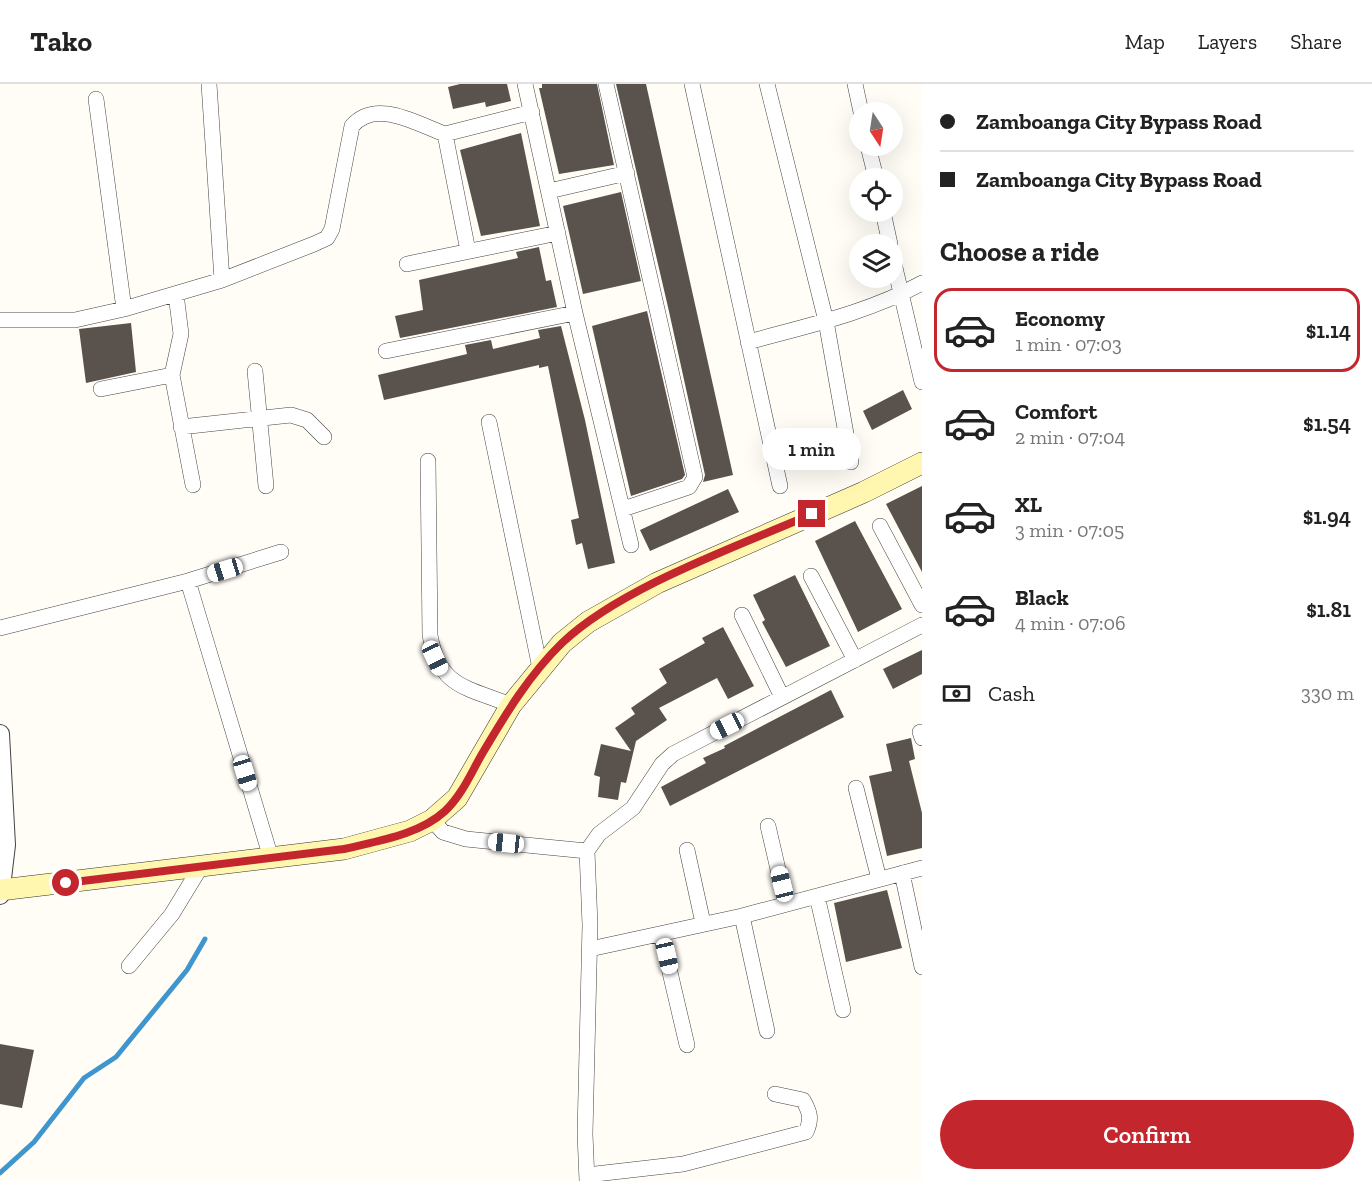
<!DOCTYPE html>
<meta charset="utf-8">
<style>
body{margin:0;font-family:"Zilla Slab",serif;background:#f2f2f2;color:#222;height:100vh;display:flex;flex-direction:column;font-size:22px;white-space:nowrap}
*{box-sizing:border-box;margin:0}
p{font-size:20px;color:#767676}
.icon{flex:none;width:33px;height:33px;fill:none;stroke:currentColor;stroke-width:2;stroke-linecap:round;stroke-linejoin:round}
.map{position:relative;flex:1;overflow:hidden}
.drawer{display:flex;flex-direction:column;background:#fff;width:450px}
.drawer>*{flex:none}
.banner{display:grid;align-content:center;height:132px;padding:0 18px;background:#fff}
.needle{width:39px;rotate:168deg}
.fabs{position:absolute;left:849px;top:18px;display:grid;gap:12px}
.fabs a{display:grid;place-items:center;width:54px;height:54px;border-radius:50%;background:#fff;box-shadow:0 6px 24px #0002;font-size:30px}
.end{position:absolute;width:27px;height:27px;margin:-14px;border:8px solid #c4262e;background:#fff;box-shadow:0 0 0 3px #fff}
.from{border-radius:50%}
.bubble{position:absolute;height:42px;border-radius:21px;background:#fff;box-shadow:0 6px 24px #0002;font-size:20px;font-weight:600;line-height:42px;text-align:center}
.car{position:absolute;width:18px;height:36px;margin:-18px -9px;border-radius:8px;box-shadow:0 0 4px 2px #0007;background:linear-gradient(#fff 24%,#345 0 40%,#fff 0 76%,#345 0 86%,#fff 0)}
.banner b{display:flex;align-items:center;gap:21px;height:57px;font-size:22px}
.banner b+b{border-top:2px solid #e0e0e0}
.banner i{width:15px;height:15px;background:#222}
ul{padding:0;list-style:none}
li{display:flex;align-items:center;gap:18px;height:84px;margin:0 12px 9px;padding:0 6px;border:3px solid transparent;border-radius:18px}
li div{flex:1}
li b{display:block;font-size:22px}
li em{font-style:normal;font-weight:600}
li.current{border-color:#c4262e}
li>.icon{width:54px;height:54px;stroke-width:1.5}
h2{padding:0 18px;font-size:27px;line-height:72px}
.pay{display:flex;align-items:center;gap:15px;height:66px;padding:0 18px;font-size:22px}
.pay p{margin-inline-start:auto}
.action{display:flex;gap:12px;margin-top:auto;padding:12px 18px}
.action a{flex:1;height:69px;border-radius:36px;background:#c4262e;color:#fff;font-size:24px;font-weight:600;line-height:69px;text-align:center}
header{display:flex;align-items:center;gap:36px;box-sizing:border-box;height:84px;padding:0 30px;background:#fff;border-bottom:2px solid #e0e0e0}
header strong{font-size:28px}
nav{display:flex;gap:33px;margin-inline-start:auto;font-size:21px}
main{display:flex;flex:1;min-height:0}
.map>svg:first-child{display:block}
</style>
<header>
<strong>Tako</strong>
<nav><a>Map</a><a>Layers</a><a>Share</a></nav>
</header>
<main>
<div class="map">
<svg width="922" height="1097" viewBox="0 0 922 1097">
<rect width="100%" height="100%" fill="#fffdf5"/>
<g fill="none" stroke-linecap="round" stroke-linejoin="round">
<!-- stream -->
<path stroke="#3f96cf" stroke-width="5" d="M0,1089L34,1058L84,994L116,973L187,886L205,855"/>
</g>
<!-- building -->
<path fill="#5a524d" d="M460,0H507L511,17L486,23L485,18L453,25L448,3Z
M542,0H597L614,81L559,90L539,4H542Z
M616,0H646L733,391L703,398L705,391L668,223Z
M521,49L540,142L481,152L460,66Z
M621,108L641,197L583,210L563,122Z
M539,163L546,197L551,196L557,223L400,254L395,232L423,226L419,196L518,174L516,168Z
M647,227L685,391L682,395L631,412L592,242Z
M131,239L136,288L86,299L79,245Z
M561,242L585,336L615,479L588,485L582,459L576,461L571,436L579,434L548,282L539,284V281L384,316L378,291L467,270L465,261L491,256L493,265L540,254L538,246Z
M903,306L912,325L872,346L863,327Z
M922,402V488L886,420Z
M728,405L739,428L650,467L640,446Z
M855,437L902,525L858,548L815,457Z
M795,491L830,562L786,583L762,538L765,536L753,511Z
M723,543L754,602L728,615L717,594L659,624L667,636L636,657L626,699L621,698L618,716L598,713L600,693L594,691L601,660L631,667L615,644L635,630L631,624L667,599L659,585L705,559L702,554Z
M922,566V590L893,605L883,585Z
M831,606L844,633L670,722L661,703L706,679L703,674L725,664L724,662Z
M911,654L915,675L909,677L922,729V764L887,772L869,692L892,687L886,660Z
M887,806L902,864L846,878L834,819Z
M0,960L34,966L22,1024L0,1020Z"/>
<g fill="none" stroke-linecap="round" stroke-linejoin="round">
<defs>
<path id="minor" d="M209,0L222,196
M525,0L575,229L631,461
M606,0L695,393L689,403L623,425
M692,0L780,402
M767,0L826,237L851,378
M855,0L861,28
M96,15L124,225
M868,62L876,94
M549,107L627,89
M883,128L890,160
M468,167L445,50L532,28
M892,171L922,298
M407,180L558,149
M176,210L181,250L172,291L193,401
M0,236H75L124,225L222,196L314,160L327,154L332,145L352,42C376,14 417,40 445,50
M748,258C806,242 868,229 922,199
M386,267L575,229
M255,287L266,402
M101,305L172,291
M489,338L540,584
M181,343L291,331L307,336L324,353
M428,377L430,551C439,604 467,603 511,621
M880,442L922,521
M811,492L855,576
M188,497L271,774
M742,531L782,613
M0,544L188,497L281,468
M920,648L922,654
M856,704L879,795
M432,736L443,748L466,755L587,767
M768,742L786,820
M687,766L703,839
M902,789L922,883
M817,812L843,926
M742,832L767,947
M661,850L687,961
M590,865L742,832L922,784
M129,882L172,830L200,784
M587,1091L683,1080L806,1048C812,1035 810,1028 803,1016L775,1010
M587,1097L585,1050L590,841L587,767L599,750L633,724L662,680L673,670L922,541"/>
<path id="tertiary" d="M0,650L6,761L0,811"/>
<path id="secondary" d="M0,806L344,765L410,747L432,736L457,714L511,621L562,559L588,538L657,499L864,408L922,379"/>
</defs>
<!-- minor casing -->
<use href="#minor" stroke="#444" stroke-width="16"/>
<!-- tertiary casing -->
<use href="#tertiary" stroke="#444" stroke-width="20"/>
<!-- secondary casing -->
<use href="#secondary" stroke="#333" stroke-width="22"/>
<!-- minor -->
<use href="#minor" stroke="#fff" stroke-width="15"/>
<!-- tertiary -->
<use href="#tertiary" stroke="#fff" stroke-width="18"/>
<!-- secondary -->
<use href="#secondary" stroke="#fff6b0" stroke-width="21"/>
</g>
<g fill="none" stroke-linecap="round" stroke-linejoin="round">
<!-- route -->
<path stroke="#c4262e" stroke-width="8" d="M66,799L344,765C377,757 419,751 445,727C462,711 471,689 482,670C505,631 529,591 562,559C621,503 736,463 812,430"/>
</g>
</svg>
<div class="fabs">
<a><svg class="needle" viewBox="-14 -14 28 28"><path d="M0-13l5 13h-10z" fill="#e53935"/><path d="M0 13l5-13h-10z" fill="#767676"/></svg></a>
<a><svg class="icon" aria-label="locate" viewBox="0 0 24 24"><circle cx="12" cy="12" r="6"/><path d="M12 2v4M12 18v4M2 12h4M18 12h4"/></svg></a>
<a><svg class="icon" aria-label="layers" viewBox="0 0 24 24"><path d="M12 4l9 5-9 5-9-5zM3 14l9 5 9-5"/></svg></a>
</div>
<i class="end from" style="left:66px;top:799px"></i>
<i class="end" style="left:812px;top:430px"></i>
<div class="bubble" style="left:762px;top:344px;width:99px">1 min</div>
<i class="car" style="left:225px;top:486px;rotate:253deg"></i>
<i class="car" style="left:435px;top:574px;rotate:155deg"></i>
<i class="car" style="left:727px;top:642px;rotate:243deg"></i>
<i class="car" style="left:245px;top:689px;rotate:163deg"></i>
<i class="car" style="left:506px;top:759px;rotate:276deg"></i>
<i class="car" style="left:782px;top:800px;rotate:346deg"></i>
<i class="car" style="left:667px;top:872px;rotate:167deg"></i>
</div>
<section class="drawer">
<div class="banner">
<b><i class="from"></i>Zamboanga City Bypass Road</b>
<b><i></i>Zamboanga City Bypass Road</b>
</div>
<h2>Choose a ride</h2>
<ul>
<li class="current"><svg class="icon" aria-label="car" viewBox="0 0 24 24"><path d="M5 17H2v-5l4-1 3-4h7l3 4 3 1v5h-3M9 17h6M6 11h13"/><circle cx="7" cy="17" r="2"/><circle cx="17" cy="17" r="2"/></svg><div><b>Economy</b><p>1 min · 07:03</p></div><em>$1.14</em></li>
<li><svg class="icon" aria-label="car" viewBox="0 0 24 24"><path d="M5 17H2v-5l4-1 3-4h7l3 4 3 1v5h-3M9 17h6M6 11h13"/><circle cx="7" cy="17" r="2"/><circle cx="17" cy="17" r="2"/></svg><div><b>Comfort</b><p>2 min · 07:04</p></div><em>$1.54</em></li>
<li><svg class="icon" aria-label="car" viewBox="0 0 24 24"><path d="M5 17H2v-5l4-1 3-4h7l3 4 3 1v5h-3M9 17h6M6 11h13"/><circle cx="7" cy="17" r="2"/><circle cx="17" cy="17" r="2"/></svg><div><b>XL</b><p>3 min · 07:05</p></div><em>$1.94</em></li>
<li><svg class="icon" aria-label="car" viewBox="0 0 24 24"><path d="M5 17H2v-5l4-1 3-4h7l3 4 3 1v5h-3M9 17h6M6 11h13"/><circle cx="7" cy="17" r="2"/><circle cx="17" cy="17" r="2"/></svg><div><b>Black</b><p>4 min · 07:06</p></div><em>$1.81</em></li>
</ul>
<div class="pay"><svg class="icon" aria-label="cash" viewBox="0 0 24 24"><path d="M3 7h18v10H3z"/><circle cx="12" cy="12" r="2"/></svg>Cash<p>330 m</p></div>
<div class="action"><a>Confirm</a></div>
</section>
</main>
